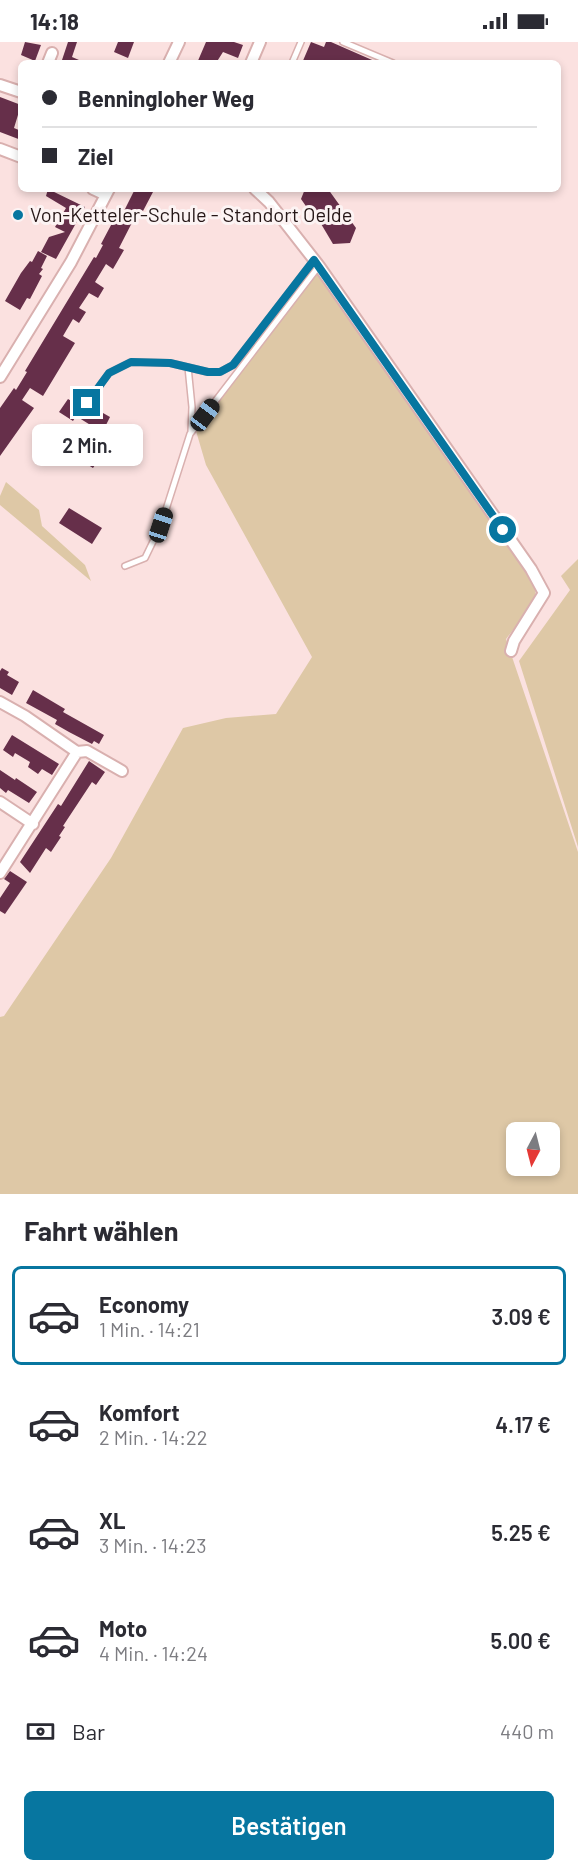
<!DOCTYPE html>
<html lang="de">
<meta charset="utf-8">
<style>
body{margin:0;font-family:Barlow,sans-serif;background:#f2f2f3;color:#2b2b33;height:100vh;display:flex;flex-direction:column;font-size:22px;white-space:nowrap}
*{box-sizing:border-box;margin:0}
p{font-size:20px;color:#7c7c81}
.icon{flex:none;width:33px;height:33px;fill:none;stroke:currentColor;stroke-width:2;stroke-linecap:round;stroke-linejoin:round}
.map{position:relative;height:1152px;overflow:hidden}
.drawer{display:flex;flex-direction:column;background:#fff;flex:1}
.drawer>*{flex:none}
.guide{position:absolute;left:18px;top:18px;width:543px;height:132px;border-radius:9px;box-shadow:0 3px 9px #0003;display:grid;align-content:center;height:132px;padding:0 24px;background:#fff}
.needle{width:39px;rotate:187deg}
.controls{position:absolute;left:506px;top:1080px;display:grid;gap:12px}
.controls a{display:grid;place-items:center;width:54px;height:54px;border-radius:9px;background:#fff;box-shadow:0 3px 9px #0003;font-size:30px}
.end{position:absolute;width:27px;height:27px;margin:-14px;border:8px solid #0776a0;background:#fff;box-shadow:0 0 0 3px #fff}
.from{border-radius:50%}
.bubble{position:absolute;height:42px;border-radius:9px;background:#fff;box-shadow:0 3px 9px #0003;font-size:20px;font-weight:600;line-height:42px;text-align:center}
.car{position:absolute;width:18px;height:36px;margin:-18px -9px;border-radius:8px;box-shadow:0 0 4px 2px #0007;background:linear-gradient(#222 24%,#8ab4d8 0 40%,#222 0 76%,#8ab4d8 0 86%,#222 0)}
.guide b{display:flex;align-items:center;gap:21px;height:57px;font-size:22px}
.guide b+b{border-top:2px solid #e1e1e2}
.guide i{width:15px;height:15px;background:#2b2b33}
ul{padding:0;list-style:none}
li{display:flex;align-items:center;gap:18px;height:99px;margin:0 12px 9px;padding:0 12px;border:3px solid transparent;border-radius:9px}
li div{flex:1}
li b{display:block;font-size:22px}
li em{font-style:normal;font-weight:600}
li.current{border-color:#0776a0}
li>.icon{width:54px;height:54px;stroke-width:1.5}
h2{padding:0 24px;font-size:27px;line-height:72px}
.pay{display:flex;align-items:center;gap:15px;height:66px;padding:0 24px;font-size:22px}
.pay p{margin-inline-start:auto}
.primary-button{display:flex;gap:12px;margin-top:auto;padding:12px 24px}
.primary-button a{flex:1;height:69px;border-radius:9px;background:#0776a0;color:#fff;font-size:24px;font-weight:600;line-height:69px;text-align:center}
.status{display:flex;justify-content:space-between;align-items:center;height:42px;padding:0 30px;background:#fff;direction:ltr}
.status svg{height:16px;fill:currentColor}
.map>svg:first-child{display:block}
</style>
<div class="status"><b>14:18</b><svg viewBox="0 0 49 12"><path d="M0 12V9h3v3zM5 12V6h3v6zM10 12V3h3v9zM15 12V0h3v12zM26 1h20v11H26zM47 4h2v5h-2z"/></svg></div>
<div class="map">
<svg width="578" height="1152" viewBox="0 0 578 1152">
<rect width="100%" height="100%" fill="#fbe1e0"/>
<!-- green -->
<path fill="#dec8a6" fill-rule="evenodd" d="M318,230L535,542L536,558L506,597L578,810V1152H0V975L4,974L111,816L183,686L226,676L276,672L312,615L206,423L196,389ZM516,1090H549V1124H516Z
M6,440L39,468L42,484L85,523L91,539L0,463V454Z
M578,517V805L519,619L570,548L561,534Z"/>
<!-- building -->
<path fill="#662f4a" d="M25,0L41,3L35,19L21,13Z
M68,0H77L72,15L86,21H61Z
M118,0H134L128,16L114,10Z
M206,0H234L243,3L238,16L223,10L216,21H197Z
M311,0L324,5L326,0H331L379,21H302Z
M0,55L21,63L14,86L21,89V98L0,90Z
M48,147L85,165L56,217L41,210L49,195L65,190L55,185L66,166L46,154Z
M135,147H147L153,150L143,169L139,167L119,206L124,208L113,227L106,222L95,240L104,246L98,256L89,251L79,266L86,270L79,281L73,277L63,294L75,301L43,354L30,346L22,358L34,366L0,414V366L14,346L16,348L27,330L25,329L94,215L96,216L103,203L101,202L119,168L123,171Z
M305,147H328L356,186L350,201L333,202L314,170H310L301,157Z
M38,209L47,214L41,226L43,227L39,232L42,234L30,257L27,256L20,268L5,259L21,231L30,219L32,220Z
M68,357L93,372L96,367L110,375L106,383L109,385L95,408L102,412L93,426L69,411L77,397L82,400L92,384L76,374L73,379L59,370Z
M69,466L102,486L92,502L59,481Z
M2,626L9,630L7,633L19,640L12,653L0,646V629Z
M33,648L65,667L63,670L104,693L99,702L94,699L92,702L69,690L55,682L57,678L26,661Z
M12,693L59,722L52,733L42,727L38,732L28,725L30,720L15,711L13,715L3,708Z
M89,719L105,730L96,743L92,740L63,784L65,785L59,794L61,795L51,810L46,806L30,831L20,820L58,762L61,764Z
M0,728L15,738L16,736L37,750L29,761L8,748L6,751L0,746Z
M10,829L27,840L5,872L0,869V856L10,841L4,837Z"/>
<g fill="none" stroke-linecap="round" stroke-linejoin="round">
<defs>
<path id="service" d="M343,0L393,21
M292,21L301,0
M188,325L192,365L191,390
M87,361L109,331L131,320L170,321L208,330H220L233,323L314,218
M125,524L145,516L161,483L190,392L319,224"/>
<path id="minor" d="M48,21L52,11
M169,21L179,0
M251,21L260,0
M0,43L21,50
M0,107L21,115
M93,147L106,153
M255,147L269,160L319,224L531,527L544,551L514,599L511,609
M0,335L71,220L109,147
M0,660L25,674L77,710L87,709L122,729
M0,760L33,782
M0,831L77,710"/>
</defs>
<!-- service casing -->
<use href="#service" stroke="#d9b0af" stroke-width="8"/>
<!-- minor casing -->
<use href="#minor" stroke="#d9b0af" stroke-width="14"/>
<!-- service -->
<use href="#service" stroke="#fff" stroke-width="5"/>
<!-- minor -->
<use href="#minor" stroke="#fff" stroke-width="10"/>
</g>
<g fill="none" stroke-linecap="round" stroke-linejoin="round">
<!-- route -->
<path stroke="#0776a0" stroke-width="8" d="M87,361L109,331L131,320L170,321L208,330H220L233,323L314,218L503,488"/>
</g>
<!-- markers -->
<circle fill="#0776a0" stroke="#fcf3f3" stroke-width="2" cx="18" cy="173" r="6"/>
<g text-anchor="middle" stroke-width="6" stroke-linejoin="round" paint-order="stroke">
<!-- poi labels -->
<g font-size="20" fill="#251616" stroke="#fcf3f3" text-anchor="start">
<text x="30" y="180">Von-Ketteler-Schule - Standort Oelde</text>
</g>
</g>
</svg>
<div class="controls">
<a><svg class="needle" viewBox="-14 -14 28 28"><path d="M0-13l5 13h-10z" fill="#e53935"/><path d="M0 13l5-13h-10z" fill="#7c7c81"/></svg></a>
</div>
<i class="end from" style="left:503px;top:488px"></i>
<i class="end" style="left:87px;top:361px"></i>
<div class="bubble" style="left:32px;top:382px;width:111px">2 Min.</div>
<i class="car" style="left:205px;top:373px;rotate:37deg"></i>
<i class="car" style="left:161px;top:483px;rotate:18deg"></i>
<div class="guide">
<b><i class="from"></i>Benningloher Weg</b>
<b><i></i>Ziel</b>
</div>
</div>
<section class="drawer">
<h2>Fahrt wählen</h2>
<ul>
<li class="current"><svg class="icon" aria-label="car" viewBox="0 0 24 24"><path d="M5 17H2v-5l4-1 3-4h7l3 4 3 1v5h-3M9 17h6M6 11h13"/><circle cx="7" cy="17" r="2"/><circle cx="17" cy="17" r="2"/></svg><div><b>Economy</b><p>1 Min. · 14:21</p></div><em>3.09 €</em></li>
<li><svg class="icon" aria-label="car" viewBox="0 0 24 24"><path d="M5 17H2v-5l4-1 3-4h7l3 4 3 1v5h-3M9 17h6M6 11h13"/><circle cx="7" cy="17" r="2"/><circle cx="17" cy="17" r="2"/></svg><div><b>Komfort</b><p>2 Min. · 14:22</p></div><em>4.17 €</em></li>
<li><svg class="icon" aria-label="car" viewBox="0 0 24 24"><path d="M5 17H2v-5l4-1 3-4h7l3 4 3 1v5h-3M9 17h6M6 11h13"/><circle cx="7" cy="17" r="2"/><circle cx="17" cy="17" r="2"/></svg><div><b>XL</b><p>3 Min. · 14:23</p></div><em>5.25 €</em></li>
<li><svg class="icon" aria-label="car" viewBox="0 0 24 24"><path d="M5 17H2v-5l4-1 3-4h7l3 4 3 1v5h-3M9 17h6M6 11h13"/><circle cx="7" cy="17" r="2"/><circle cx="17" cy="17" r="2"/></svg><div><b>Moto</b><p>4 Min. · 14:24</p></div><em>5.00 €</em></li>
</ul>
<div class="pay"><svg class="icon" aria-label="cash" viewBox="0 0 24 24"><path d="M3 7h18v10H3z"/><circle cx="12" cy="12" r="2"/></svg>Bar<p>440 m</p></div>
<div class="primary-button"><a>Bestätigen</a></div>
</section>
